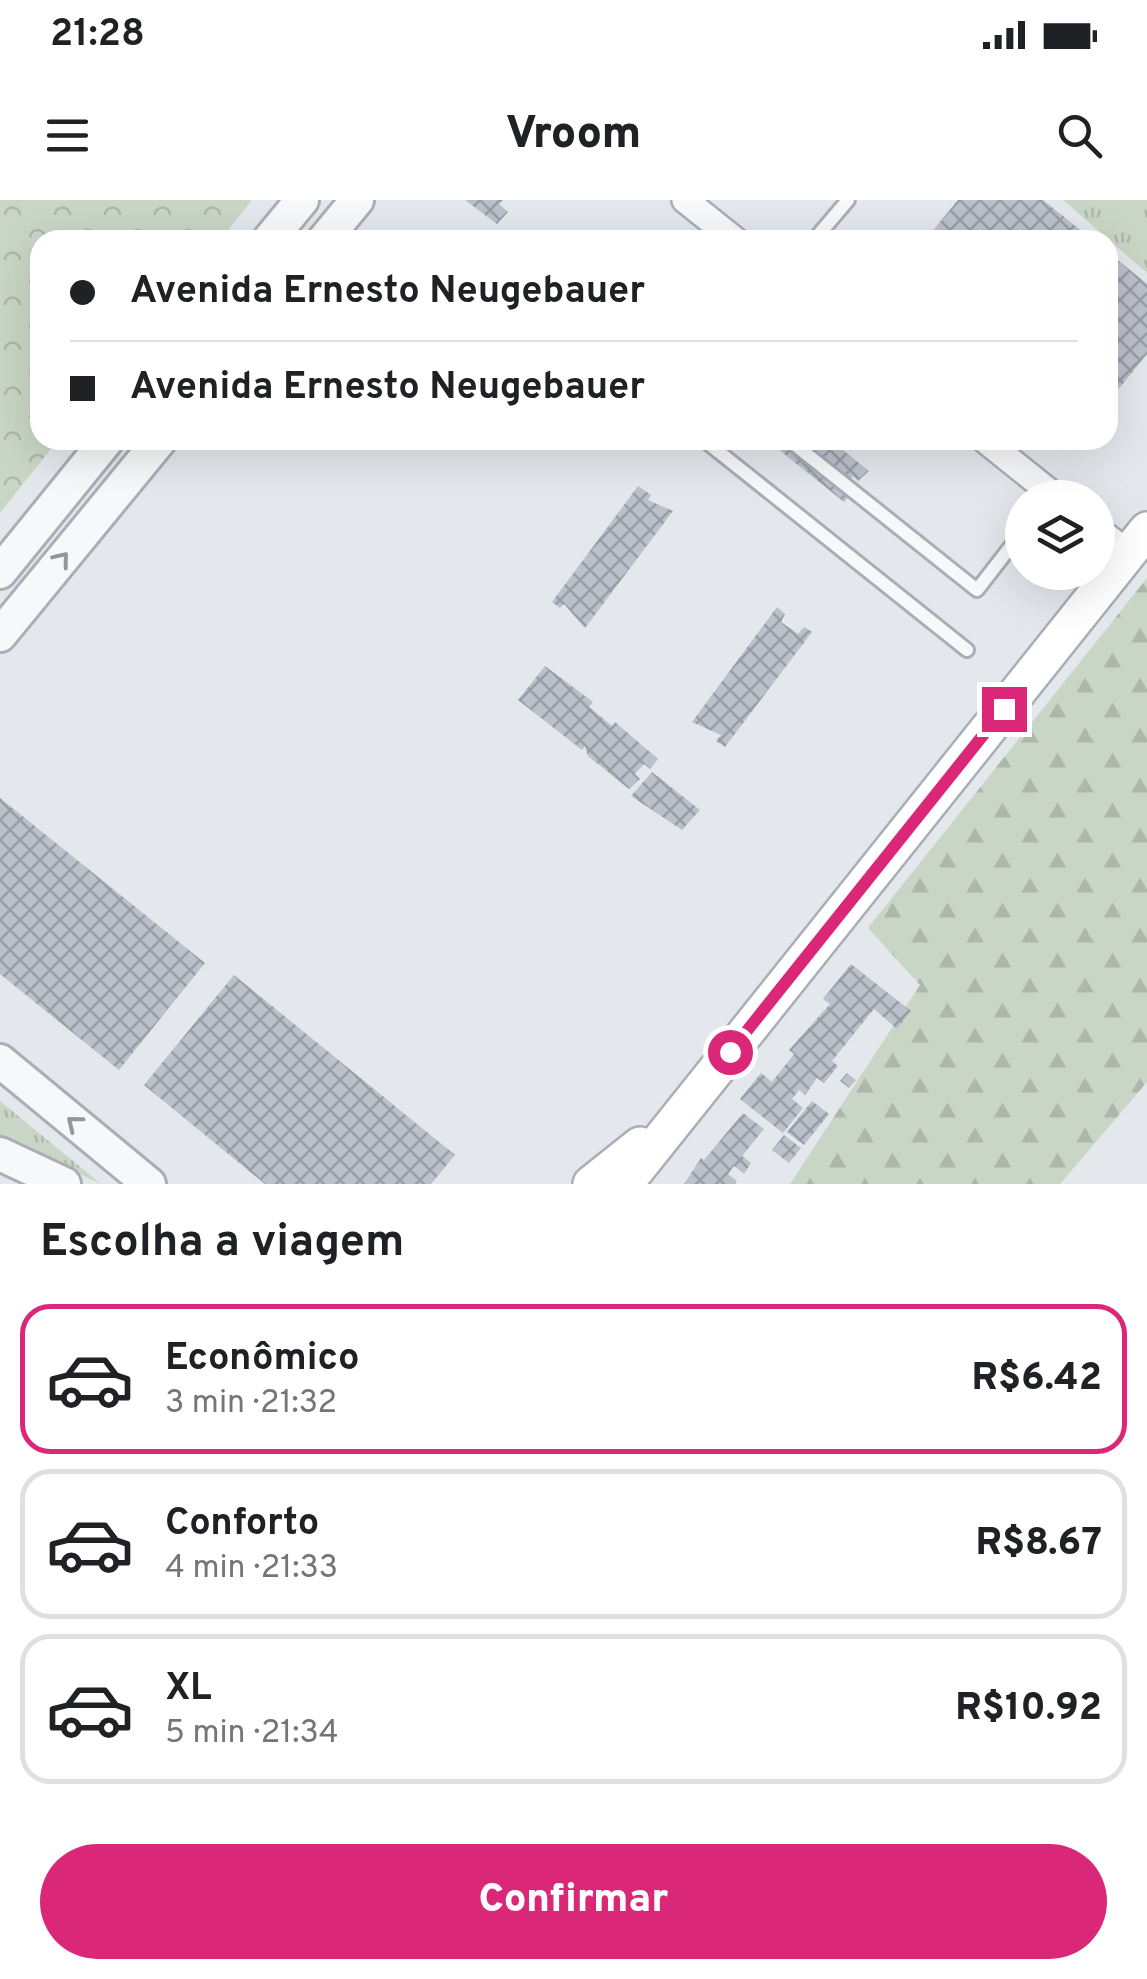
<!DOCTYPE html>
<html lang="pt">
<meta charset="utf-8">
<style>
body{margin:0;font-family:Overpass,sans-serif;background:#f2f2f2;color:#202124;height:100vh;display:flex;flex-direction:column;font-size:38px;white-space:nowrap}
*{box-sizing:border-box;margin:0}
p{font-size:32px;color:#757577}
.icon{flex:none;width:55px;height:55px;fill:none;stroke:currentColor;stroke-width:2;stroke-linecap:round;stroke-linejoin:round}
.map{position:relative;height:984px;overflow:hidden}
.side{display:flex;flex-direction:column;background:#fff;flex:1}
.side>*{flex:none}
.hud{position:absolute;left:30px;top:30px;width:1088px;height:220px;border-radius:30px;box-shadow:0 10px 40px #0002;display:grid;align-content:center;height:220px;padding:0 40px;background:#fff}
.tools{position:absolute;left:1005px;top:280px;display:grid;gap:20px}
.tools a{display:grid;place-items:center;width:110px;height:110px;border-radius:50%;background:#fff;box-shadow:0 10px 40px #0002;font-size:50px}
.end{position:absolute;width:45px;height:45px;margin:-22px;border:12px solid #db2777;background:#fff;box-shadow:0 0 0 5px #fff}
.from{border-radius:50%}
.hud b{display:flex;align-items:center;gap:35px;height:95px;font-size:38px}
.hud b+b{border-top:2px solid #e0e0e0}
.hud i{width:25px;height:25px;background:#202124}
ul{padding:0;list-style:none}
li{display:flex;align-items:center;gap:30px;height:150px;margin:0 20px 15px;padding:0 20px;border:5px solid #e0e0e0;border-radius:30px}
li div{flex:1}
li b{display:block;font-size:38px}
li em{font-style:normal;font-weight:800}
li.on{border-color:#db2777}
li>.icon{width:90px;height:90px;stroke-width:1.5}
h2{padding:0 40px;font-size:45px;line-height:120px}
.action{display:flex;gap:20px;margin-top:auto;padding:20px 40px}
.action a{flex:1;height:115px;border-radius:60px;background:#db2777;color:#fff;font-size:40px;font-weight:800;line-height:115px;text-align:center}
.status{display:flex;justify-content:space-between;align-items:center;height:70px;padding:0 50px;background:#fff;direction:ltr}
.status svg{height:28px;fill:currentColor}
header{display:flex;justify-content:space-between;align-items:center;height:130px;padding:0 40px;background:#fff;font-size:45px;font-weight:800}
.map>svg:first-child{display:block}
</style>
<div class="status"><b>21:28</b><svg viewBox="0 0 49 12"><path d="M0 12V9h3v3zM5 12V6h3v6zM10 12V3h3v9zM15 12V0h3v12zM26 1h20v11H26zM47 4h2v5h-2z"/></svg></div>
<header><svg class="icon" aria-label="menu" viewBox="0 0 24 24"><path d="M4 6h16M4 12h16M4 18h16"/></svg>Vroom<svg class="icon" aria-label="search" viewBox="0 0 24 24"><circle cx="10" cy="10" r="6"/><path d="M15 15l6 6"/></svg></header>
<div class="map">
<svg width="1147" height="984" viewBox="0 0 1147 984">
<defs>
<pattern id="grass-tufts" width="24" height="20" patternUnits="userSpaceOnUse" patternTransform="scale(2.5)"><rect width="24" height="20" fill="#c9d6c5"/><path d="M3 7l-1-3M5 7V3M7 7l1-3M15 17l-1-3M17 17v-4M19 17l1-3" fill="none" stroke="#adb8ab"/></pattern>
<pattern id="forest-firs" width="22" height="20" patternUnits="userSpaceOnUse" patternTransform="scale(2.5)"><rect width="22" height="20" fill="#c9d6c5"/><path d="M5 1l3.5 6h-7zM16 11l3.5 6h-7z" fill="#adb8ab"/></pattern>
<pattern id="park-crowns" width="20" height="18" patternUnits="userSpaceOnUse" patternTransform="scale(2.5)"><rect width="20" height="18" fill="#c9d6c5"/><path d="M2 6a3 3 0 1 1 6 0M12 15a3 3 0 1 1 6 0" fill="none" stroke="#adb8ab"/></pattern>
<pattern id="building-cross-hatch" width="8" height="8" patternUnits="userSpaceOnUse" patternTransform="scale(2.5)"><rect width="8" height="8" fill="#bbc0ca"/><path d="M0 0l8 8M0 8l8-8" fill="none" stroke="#989da6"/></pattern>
</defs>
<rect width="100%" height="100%" fill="#e4e7ec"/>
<!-- grass -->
<path fill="url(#grass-tufts)" d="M1063,0H1147V73Z
M0,901L101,984L0,936Z"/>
<!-- forest -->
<path fill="url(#forest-firs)" d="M1147,378V882L1060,984H790L920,785L868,728Z"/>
<!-- park -->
<path fill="url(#park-crowns)" d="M0,0H252L220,40H40V240H58L0,313Z"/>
<!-- building -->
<path fill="url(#building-cross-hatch)" d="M465,0H503L499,4L508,12L497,24Z
M958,0H1043L1093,40H925Z
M1108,52L1147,84V154L1108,202Z
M767,240H841L838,246L869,271L858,281L853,276L848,282L856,289L844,302Z
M638,286L651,295L648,300L673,311L585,428L564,404L560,408L552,402Z
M777,407L785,414L781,422L798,434L804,427L812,432L725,547L716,541L721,535L692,522Z
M545,466L593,502L589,507L612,526L615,522L658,559L650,569L644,564L635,574L640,579L629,589L588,556L585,546L582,550L518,500Z
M652,572L700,610L682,630L631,596Z
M0,598L205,763L119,870L0,774Z
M851,764L911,811L897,829L874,809L832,861L838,866L824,883L817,878L805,895L799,890L792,899L803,908L783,933L740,899L761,873L772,882L779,873L794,854L789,850L830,804L823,799Z
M234,775L455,955L431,984H265L144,885Z
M847,873L856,880L849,888L840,881Z
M812,901L829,914L804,945L787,932Z
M743,913L764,929L742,956L751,963L744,974L734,966L728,974L737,981L735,984H684L701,958L704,960Z
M784,935L801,948L789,963L772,950Z"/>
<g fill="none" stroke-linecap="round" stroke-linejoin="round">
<defs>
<path id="service" d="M814,40L848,0
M704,240L967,450
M789,240L977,390L1022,332"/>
<path id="minor" d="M685,0L735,40
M985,240L1057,298
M1098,330L1128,353"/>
<path id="tertiary" d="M269,40L302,0
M324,40L357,0
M0,372L107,240
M0,435L160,240
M0,861L149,984
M0,954L64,984"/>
<path id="secondary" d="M591,984L640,945
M625,984L1147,330"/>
</defs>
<!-- service casing -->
<use href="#service" stroke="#a9aeb7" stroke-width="18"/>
<!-- minor casing -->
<use href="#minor" stroke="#a9aeb7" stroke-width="30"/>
<!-- tertiary casing -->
<use href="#tertiary" stroke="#a9aeb7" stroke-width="38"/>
<!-- secondary casing -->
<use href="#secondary" stroke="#a9aeb7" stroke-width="40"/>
<!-- service -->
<use href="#service" stroke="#f7f8fa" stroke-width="12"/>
<!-- minor -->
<use href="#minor" stroke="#f7f8fa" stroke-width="25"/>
<!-- tertiary -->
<use href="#tertiary" stroke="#f7f8fa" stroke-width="32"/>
<!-- secondary -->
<use href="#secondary" stroke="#fff" stroke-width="35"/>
</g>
<!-- one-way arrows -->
<defs><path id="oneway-chevron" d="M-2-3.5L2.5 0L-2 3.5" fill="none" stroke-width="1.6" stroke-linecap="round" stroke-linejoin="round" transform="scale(2.5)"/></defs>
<g stroke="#9196a0">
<use href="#oneway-chevron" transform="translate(62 359) rotate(-51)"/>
<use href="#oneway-chevron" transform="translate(74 923) rotate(-141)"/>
</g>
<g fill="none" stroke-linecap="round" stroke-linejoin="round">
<!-- route -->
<path stroke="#db2777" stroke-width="12" d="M730,852L1004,509"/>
</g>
</svg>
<div class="tools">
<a><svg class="icon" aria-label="layers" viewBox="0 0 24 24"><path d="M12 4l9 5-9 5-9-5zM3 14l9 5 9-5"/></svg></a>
</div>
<i class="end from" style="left:730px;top:852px"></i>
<i class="end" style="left:1004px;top:509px"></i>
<div class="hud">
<b><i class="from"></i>Avenida Ernesto Neugebauer</b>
<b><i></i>Avenida Ernesto Neugebauer</b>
</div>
</div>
<section class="side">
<h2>Escolha a viagem</h2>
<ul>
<li class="on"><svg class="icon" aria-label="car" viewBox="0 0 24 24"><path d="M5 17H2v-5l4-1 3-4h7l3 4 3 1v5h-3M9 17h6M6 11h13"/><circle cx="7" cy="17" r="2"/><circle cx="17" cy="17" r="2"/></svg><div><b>Econômico</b><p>3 min · 21:32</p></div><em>R$6.42</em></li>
<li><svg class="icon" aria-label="car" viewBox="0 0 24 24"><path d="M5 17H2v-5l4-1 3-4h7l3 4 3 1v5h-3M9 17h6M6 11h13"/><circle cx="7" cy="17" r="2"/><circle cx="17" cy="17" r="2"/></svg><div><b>Conforto</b><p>4 min · 21:33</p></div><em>R$8.67</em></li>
<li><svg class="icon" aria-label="car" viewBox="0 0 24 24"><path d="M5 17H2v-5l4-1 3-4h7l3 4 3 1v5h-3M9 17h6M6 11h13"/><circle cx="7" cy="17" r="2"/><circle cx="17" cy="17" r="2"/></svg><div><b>XL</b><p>5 min · 21:34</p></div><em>R$10.92</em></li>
</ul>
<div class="action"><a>Confirmar</a></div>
</section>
